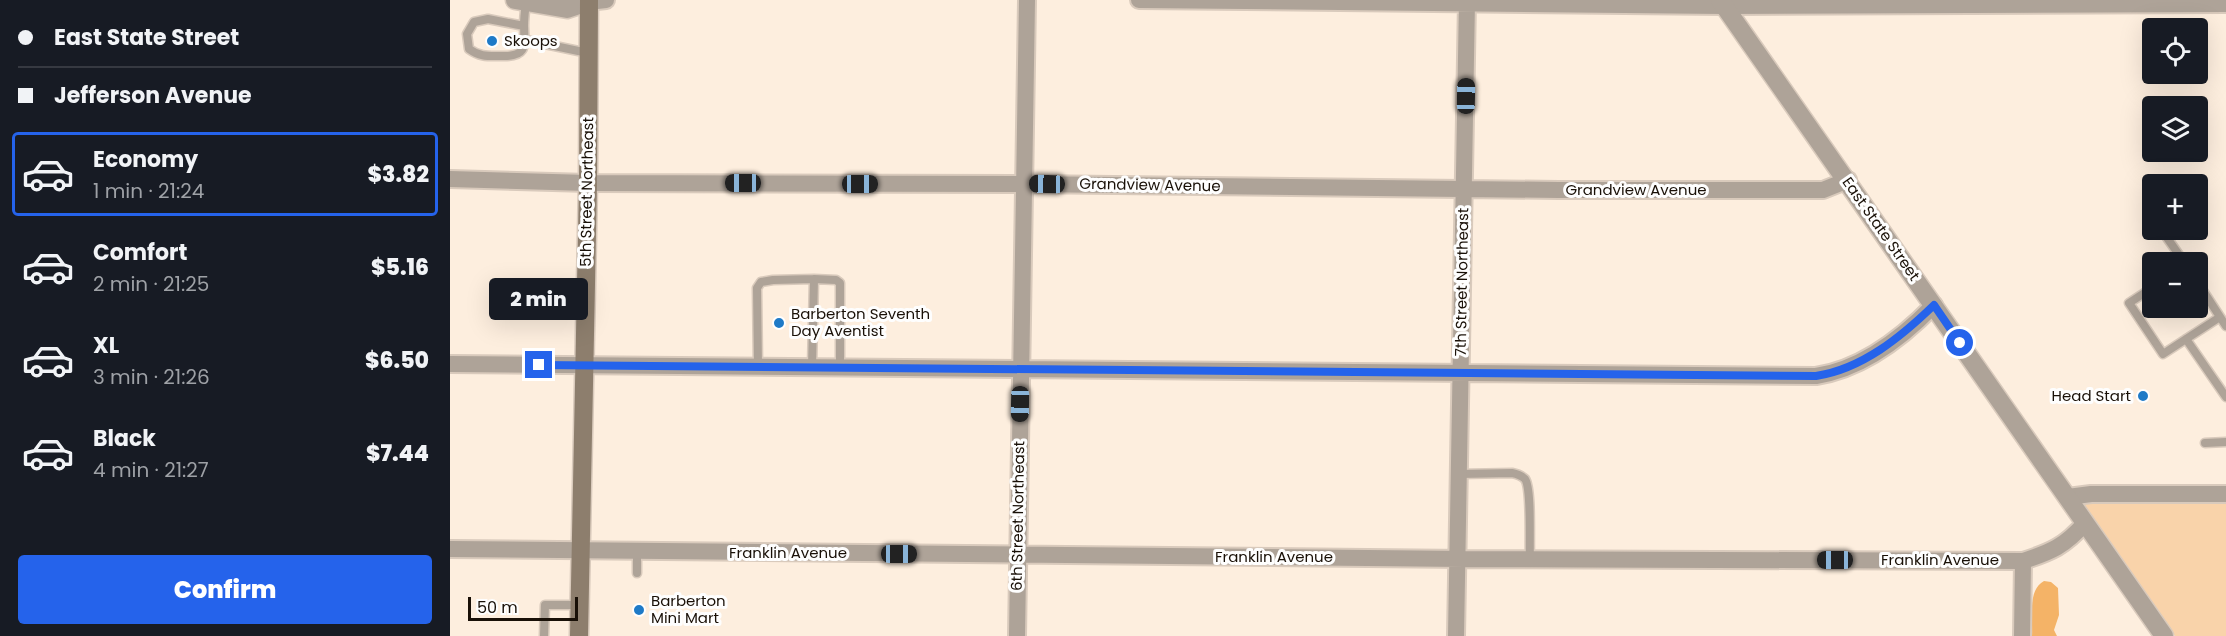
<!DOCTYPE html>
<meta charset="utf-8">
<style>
body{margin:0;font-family:Poppins,sans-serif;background:#20242c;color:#f1f3f6;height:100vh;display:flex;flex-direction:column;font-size:22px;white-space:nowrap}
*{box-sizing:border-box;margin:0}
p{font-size:20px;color:#9ea1a6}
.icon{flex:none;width:33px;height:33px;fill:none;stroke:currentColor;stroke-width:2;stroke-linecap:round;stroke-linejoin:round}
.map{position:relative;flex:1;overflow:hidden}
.panel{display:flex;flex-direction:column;background:#171b24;width:450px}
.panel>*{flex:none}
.banner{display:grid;align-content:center;height:132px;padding:0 18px;background:#171b24}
.fabs{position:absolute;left:1692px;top:18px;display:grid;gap:12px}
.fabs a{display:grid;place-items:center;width:66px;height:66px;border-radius:6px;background:#171b24;box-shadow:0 6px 24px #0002;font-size:30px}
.scale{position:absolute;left:18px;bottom:15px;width:110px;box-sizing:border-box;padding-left:6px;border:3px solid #191007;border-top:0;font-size:16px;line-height:21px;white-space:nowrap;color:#191007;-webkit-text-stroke:4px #fefefe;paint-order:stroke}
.end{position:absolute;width:27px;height:27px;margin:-14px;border:8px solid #2563eb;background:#fff;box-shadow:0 0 0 3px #fff}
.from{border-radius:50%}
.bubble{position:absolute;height:42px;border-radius:6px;background:#171b24;box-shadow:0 6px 24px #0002;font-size:20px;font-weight:800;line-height:42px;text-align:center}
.car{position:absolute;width:18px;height:36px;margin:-18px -9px;border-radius:8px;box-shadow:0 0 4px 2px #0007;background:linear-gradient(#222 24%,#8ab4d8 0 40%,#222 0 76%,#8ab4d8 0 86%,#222 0)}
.banner b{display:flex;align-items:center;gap:21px;height:57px;font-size:22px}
.banner b+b{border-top:2px solid #363941}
.banner i{width:15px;height:15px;background:#f1f3f6}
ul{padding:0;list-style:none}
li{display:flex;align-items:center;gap:18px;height:84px;margin:0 12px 9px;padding:0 6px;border:3px solid transparent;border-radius:6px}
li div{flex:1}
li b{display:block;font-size:22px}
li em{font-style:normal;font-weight:800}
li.current{border-color:#2563eb}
li>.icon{width:54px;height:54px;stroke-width:1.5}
.action{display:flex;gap:12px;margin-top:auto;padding:12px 18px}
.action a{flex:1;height:69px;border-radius:6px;background:#2563eb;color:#fff;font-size:24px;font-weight:800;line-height:69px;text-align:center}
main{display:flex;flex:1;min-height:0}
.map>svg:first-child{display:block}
</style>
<main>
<section class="panel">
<div class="banner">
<b><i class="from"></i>East State Street</b>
<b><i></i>Jefferson Avenue</b>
</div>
<ul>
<li class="current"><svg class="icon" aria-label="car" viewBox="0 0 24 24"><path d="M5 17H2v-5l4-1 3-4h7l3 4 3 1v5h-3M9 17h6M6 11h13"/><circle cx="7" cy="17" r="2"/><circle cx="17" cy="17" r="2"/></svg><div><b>Economy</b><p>1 min · 21:24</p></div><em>$3.82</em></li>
<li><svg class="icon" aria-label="car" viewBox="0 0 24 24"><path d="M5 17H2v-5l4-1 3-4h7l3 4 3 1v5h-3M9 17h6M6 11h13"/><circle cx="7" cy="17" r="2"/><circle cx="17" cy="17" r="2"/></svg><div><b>Comfort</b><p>2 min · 21:25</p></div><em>$5.16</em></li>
<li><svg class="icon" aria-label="car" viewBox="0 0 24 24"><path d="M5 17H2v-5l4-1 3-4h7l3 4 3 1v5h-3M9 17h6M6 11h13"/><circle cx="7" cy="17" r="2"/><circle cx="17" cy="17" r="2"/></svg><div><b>XL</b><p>3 min · 21:26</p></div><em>$6.50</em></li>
<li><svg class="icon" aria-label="car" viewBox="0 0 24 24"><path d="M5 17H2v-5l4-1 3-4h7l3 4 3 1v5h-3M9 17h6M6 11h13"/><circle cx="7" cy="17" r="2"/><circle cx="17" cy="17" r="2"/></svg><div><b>Black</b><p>4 min · 21:27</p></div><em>$7.44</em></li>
</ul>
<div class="action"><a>Confirm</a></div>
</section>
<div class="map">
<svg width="1776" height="636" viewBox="0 0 1776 636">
<rect width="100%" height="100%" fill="#fdeede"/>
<!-- green -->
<path fill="#f9d3aa" d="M1776,494V636H1725L1618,497Z"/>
<!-- forest -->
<path fill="#f4b367" d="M1594,581L1601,582L1608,588L1609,615L1604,630L1607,636H1582C1583,619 1577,590 1594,581Z"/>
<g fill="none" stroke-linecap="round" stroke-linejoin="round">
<defs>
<path id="service" d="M74,26L38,19L24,22L17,34L19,49C30,57 38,56 51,56C76,57 75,48 74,26C74,19 75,10 76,2
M76,40L138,53
M1713,232L1734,262
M364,279L386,280L390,283V367
M1748,283L1776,326
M1702,288L1679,303L1713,354L1770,317
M1736,339L1776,397
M308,367L307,288L311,282L323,280L364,279L362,367
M1755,443L1776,442
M1009,474L1062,473C1067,474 1071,475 1075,479C1082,489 1079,544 1080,559
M187,551V573
M94,636L95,605H130"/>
<path id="minor" d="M689,0L1274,6L1776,4
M138,2L156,0
M0,179L138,183L574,184L1109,190H1373L1398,180
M0,364L1366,376C1412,369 1452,338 1484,305
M1618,497L1641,494H1776
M0,549L1015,559L1573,561C1601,552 1615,546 1635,523
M567,636L577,0
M1006,636L1017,0
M1572,636L1573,561"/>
<path id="tertiary" d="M65,0L117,9L138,2
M1270,0L1714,636"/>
<path id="secondary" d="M129,636L138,183L139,0"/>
</defs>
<!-- service casing -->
<use href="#service" stroke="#d9cabc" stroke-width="11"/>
<!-- minor casing -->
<use href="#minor" stroke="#d9cabc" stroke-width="20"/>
<!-- tertiary casing -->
<use href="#tertiary" stroke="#d9cabc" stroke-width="21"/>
<!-- secondary casing -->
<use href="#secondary" stroke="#d9cabc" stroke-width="21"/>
<!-- service -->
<use href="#service" stroke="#aea398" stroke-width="8"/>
<!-- minor -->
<use href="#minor" stroke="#aea398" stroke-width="16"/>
<!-- tertiary -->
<use href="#tertiary" stroke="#aea398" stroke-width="18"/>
<!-- secondary -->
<use href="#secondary" stroke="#8d7e6d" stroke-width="18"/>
</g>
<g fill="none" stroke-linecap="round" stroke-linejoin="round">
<!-- route -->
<path stroke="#2563eb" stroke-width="8" d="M89,365L1366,376C1412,369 1451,337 1484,305L1510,343"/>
</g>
<!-- markers -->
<g fill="#1e7ac7" stroke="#fefefe" stroke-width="2">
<circle cx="42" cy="41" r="6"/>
<circle cx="329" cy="323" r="6"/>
<circle cx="1693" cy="396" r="6"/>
<circle cx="189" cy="610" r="6"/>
</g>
<g text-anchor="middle" stroke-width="6" stroke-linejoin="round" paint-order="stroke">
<!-- poi labels -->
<g font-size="15" fill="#191007" stroke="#fefefe" text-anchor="start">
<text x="54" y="46">Skoops</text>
<text x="341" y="319">Barberton Seventh<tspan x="341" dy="17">Day Aventist</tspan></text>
<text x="1681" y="401" text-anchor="end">Head Start</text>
<text x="201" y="606">Barberton<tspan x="201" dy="17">Mini Mart</tspan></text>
</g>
<!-- street labels -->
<g font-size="15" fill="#191007" stroke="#fefefe">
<text transform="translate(700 185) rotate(1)" y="5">Grandview Avenue</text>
<text x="1186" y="195">Grandview Avenue</text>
<text transform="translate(137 192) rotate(-89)" y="5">5th Street Northeast</text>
<text transform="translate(1431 229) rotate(55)" y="5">East State Street</text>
<text transform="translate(1012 282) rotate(-89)" y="5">7th Street Northeast</text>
<text transform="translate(568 516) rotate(-89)" y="5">6th Street Northeast</text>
<text x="338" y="558">Franklin Avenue</text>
<text x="824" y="562">Franklin Avenue</text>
<text x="1490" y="565">Franklin Avenue</text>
</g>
</g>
</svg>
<div class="fabs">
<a><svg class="icon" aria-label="locate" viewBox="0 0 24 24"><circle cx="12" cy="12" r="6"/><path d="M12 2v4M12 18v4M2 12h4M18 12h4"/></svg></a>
<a><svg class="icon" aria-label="layers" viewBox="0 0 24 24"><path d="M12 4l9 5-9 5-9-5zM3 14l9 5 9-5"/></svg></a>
<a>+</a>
<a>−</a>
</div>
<div class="scale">50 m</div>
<i class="end from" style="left:1510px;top:343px"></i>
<i class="end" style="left:89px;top:365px"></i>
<div class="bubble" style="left:39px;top:278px;width:99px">2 min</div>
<i class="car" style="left:1016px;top:96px;rotate:1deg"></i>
<i class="car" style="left:293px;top:183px;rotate:270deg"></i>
<i class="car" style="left:410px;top:184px;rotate:90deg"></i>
<i class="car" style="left:597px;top:184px;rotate:271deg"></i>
<i class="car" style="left:570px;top:404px;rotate:181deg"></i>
<i class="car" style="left:449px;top:554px;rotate:90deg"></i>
<i class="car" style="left:1385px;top:560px;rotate:270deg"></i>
</div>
</main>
